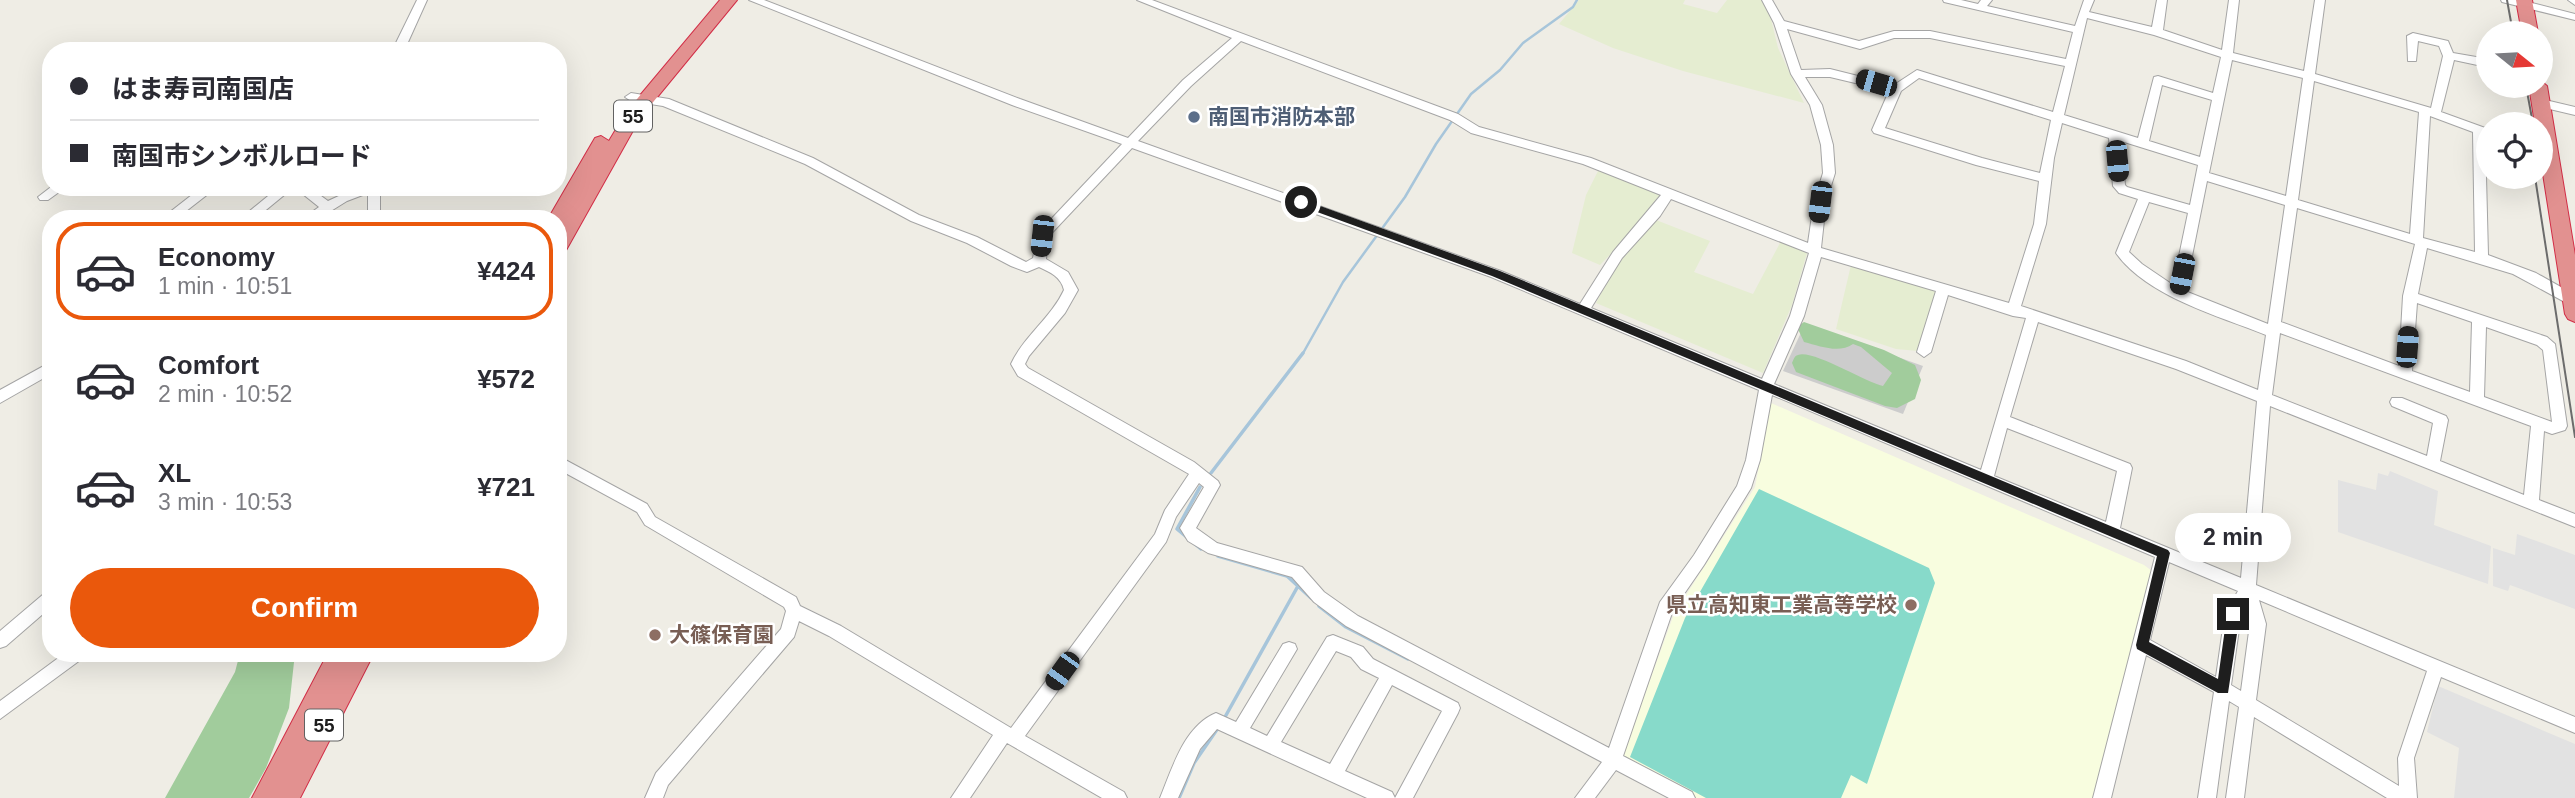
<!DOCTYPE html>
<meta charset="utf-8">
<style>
body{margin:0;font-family:Helvetica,"Noto Sans JP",sans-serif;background:#f2f2f3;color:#2b2b33;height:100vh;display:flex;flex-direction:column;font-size:26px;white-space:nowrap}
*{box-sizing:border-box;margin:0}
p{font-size:23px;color:#7c7c81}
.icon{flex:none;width:38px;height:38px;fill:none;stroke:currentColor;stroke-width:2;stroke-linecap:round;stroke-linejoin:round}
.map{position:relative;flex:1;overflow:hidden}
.drawer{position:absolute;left:42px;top:210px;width:525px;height:452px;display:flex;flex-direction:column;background:#fff;border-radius:28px;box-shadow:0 7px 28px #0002}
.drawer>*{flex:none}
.guide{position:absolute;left:42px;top:42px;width:525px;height:154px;border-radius:28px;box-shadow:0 7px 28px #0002;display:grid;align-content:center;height:154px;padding:0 28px;background:#fff}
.needle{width:46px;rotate:108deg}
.buttons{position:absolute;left:2476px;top:21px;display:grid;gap:14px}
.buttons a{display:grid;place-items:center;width:77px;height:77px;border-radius:50%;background:#fff;box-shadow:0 7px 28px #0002;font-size:35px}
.end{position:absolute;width:32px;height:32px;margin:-16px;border:9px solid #1e1e1e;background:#fff;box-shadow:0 0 0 4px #fff}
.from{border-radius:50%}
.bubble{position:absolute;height:49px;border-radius:24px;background:#fff;box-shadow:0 7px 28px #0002;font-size:23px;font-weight:800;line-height:49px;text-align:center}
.car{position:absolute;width:21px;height:42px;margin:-21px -10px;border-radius:9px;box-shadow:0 0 5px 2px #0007;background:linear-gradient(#222 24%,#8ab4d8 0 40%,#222 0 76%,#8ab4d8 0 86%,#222 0)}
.guide b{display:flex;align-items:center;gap:24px;height:66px;font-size:26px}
.guide b+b{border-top:2px solid #e1e1e2}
.guide i{width:18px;height:18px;background:#2b2b33}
ul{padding:12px 0 0;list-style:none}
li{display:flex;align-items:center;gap:21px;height:98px;margin:0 14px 10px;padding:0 14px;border:4px solid transparent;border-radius:28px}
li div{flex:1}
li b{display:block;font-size:26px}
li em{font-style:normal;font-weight:800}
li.current{border-color:#ea580c}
li>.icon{width:63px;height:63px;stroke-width:1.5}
.primary-button{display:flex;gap:14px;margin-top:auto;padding:14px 28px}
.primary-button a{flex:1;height:80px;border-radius:42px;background:#ea580c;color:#fff;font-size:28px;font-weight:800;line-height:80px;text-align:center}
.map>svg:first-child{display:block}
</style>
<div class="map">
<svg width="2575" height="798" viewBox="0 0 2575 798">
<rect width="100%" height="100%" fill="#efede5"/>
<!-- education -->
<path fill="#f8fddf" d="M1771,403L2144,565L2152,571L2094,798H1696L1624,759V751L1674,614L1755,487Z"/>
<!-- religious -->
<path fill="#ccc" d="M1805,324L1923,366L1903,414L1783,371Z"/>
<!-- farmland -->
<path fill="#e5edd1" d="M1579,0H1685L1683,4L1717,13L1727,0H1762L1769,11L1778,48L1804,103L1683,71L1613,48L1559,24Z
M1599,169L1662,192L1652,212L1600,265L1572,253L1586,195Z
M1656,220L1710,241L1694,272L1753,294L1781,241L1807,253L1792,305L1763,373L1596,303L1618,262Z
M1851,265L1936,290L1918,351L1896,349L1836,329Z"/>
<!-- forest -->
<path fill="#a1cc9c" d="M1804,322L1884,350L1915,365L1921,380L1915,399L1897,408L1885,406L1796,372L1792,363C1794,359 1794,356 1798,355C1812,349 1865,382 1883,386L1892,373L1861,347L1853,344C1839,354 1820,346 1804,342L1797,327Z
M240,653H295L289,708L266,768L249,798H165L235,672Z"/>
<!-- pitch -->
<path fill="#87daca" d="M1759,489L1929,568L1935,583L1867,784L1851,775L1841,798H1706L1630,757L1685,618Z"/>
<!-- parking -->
<path fill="#e2e2e2" d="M2390,471L2438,491L2434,525L2491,546L2488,584L2338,532V480L2376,490L2378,473L2388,476Z
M2517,534L2575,555V609L2510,585L2508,591L2493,586V548L2515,555Z
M2438,686L2575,744V798H2454L2459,748L2427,732Z"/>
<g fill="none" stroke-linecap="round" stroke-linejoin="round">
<!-- stream-far1 -->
<path stroke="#a7c5da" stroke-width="2.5" d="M1302,355L1343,282L1405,197L1436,144L1471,94L1500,70L1523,43L1573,7L1577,0"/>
<!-- stream -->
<path stroke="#a7c5da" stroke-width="3.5" d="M1211,473L1303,353
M1200,487L1177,529L1201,549
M1218,556L1287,576L1311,598
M1319,606L1346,627L1408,659
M1225,717L1298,586
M1179,798L1194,763L1218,728"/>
<defs>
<path id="minor" d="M417,0H427L404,51H392Z
M749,0H764L1020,99L1128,138L1183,80L1232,38L1137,0H1152L1458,114L1479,127L1591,158L1808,243L1814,202L1823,173L1821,145L1810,105L1791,74L1774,23L1762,0H1772L1784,21L1859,41L1894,31H1930L2066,59L2073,32L1944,2L1943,0H1961L1978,4L1981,0H1992L1987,6L2075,26L2084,0H2094L2089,12L2152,27L2157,0H2167L2163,30L2222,50L2229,0H2239L2233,53L2304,71L2315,0H2325L2315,74L2431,108L2443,56L2439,46L2418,41L2416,61H2408L2407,36L2413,33L2448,41L2453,53L2482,58L2488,62L2482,66L2454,60L2441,112L2488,129V137L2485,136L2488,255L2536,273L2575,295V304L2563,301L2513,274L2427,248L2418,294L2547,337L2555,344L2567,426L2565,430L2552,434L2544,431L2539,500L2575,514V527L2270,406L2256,585L2575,717V733L2441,677L2414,758L2417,798H2387L2254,717L2244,798H2226L2239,707L2229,701L2216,798H2198L2214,692L2146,655L2111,798H2093L2155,557L1772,395L1760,460L1751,488L1704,565L1673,610L1623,756L1692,792L1695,798H1669L1616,770L1595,798H1575L1602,762L1346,626L1314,602L1292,577L1208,553L1188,541L1180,528L1204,487L1199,483L1176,517L1166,542L1025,736L1124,792L1127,798H1102L1007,743L970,798H951L993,735L829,636L799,621L794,637L668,785L663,798H645L656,773L781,629L786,611L784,607L645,525L637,512L558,469V456L647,504L655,517L796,597L800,606L841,626L1011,728L1155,534L1165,510L1189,474L1018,376L1011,364C1024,336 1051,318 1064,290C1061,277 1050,272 1039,267L1027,272L1011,266L967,243L911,221L805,164L663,106L631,101L625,97L631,93L669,99L813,158L919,215L977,237L1026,262L1033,258L1038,233L1122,144L1012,105ZM2087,18L2154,35L2221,57L2213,93L2158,76L2154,77L2138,138L2064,115ZM1787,29L1860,49L1894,38H1930L2065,66L2053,112L1917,70L1894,85L1830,69L1801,70ZM1241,41L1450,120L1471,133L1583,164L1661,195L1613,252L1580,304L1501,271L1138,141L1191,86ZM2232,60L2303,78L2286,196L2209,173ZM1805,77H1830L1889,91L1872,130L1874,133L1976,165L2039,181L2034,224L2009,303L1821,248L1826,202L1835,173L1833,145L1822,105ZM1919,78L2051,120L2040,173L1982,158L1885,128L1901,91ZM2314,81L2419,112L2410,234L2298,200ZM2162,85L2212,100L2200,157L2149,141ZM2430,116L2473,132L2475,252L2423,238ZM2062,123L2109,138L2113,186L2119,193L2138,199L2116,253C2146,296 2219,316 2266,335L2258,390L2186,361L2021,306L2046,224L2054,158ZM2121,141L2198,165L2190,205L2127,187L2125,185ZM1132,148L1491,277L1759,390L1746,460L1737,486L1694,555L1660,602L1609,748L1358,616L1324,592L1302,567L1217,543L1196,528L1220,485L1218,481L1194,462L1028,368L1025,364L1029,356L1065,313L1078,290L1068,272L1046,259L1048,237ZM2207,181L2285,205L2268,324L2185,291ZM1671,199L1809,253L1790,316L1762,379L1591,308L1622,258L1660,216ZM2149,202L2188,213L2173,285L2142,264L2129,252ZM2297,208L2415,244L2403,296L2399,366L2281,322ZM1821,257L1936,291L1917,352L1924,357L1931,352L1948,295L2013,316L2026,318L1981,470L1774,384L1804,316ZM2417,303L2472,322L2470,392L2412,371ZM2038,322L2176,369L2257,401L2241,578L2120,528L2132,468L2130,464L2010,417ZM2486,327L2537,345L2543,350L2552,422L2484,397ZM2280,333L2531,426L2524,495L2440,461L2448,420L2446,416L2402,398H2392L2390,402L2392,406L2433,423L2427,456L2272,395ZM2007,428L2117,471L2106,522L1994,476ZM2169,562L2238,591L2225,614L2216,677L2150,640ZM2259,600L2427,671L2398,758L2399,786L2256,700L2266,624ZM2245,607L2250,624L2241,691L2231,685L2241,615Z
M2501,0H2520L2575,14V20L2502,2Z
M2568,0H2575V5Z
M2541,99L2575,107V115L2537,106V100Z
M51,187H66L48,200H40L38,197Z
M202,187H217L176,219H161Z
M279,187H309L328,201L358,187H380V219H368V193L347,201L318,219H302L319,207L294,187L255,219H240Z
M51,362V374L0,403V390Z
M51,590V607L6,646L0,648V631L46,592Z
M1333,635L1363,647L1373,659L1458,703L1460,708L1458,713L1413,798H1395L1442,711L1392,685L1345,771L1392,792L1395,798H1367L1217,729L1200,749L1178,798H1160C1172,769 1184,726 1216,713L1236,722L1283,644L1289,642L1295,644L1297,649L1250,728L1267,736L1327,637ZM1336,651L1351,657L1361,669L1379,678L1330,764L1281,742Z
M65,653H85L83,658L0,719V701Z"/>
<path id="highway" d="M720,0H737L640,118L565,252L558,254V230L561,224L558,225V219H548L595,138L601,136L609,141L627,111Z
M2516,0H2532L2538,33H2522Z
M2541,81L2547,86L2575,255V322L2568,319L2565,314L2541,161V124H2535L2529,86H2541Z
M328,653H374L300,798H252Z"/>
</defs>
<!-- minor casing -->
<use href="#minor" stroke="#a5a5a5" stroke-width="2"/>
<!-- highway casing -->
<use href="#highway" stroke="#d22d46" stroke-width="2"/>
<!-- minor -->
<use href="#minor" fill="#fff" fill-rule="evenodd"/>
<!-- highway -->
<use href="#highway" fill="#e29190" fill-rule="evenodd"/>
<!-- tram -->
<path stroke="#6c6c6c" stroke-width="2" d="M2507,0L2513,33
M2526,86L2533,124
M2535,177L2575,437"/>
</g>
<!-- route -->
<path fill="#1e1e1e" d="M1301,199L1500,271L2168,550L2170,553L2149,642L2218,679L2227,614L2229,610H2238L2240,614L2228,693H2218L2137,649L2136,645L2157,556L1492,276L1298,205L1296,202Z"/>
<!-- markers -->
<circle fill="#5c6f8a" stroke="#fff" stroke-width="2.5" cx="1194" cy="117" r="7"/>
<g fill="#8d6e63" stroke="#fff" stroke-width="2.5">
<circle cx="1911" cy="605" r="7"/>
<circle cx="655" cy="635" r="7"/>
</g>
<g text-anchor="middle" stroke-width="5" stroke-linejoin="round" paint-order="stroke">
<!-- shield labels -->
<g fill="#fff" stroke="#626262" stroke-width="2">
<rect x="614" y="100.5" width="38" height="31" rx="5"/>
<rect x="305" y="709.5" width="38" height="31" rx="5"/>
</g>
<g font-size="19" font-weight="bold" fill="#1e1e1e">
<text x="633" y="123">55</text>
<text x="324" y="732">55</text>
</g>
<!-- service labels -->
<g font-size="21" font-weight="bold" fill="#4e5e75" stroke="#fff" text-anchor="start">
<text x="1208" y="124">南国市消防本部</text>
</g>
<!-- education labels -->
<g font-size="21" font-weight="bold" fill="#785e54" stroke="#fff" text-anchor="end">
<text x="1897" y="612">県立高知東工業高等学校</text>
<text x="669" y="642" text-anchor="start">大篠保育園</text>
</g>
</g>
</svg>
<div class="buttons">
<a><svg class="needle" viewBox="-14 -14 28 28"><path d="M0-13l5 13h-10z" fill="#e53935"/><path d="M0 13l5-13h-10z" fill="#7c7c81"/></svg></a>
<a><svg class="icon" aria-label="locate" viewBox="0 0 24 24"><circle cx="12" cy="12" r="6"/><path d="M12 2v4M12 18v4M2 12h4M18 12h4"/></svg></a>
</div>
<i class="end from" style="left:1301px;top:202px"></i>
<i class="end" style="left:2233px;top:614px"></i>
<div class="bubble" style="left:2175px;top:513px;width:116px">2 min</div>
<i class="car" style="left:1876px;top:83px;rotate:286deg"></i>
<i class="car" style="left:2117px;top:161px;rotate:175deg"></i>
<i class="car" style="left:1820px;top:202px;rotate:187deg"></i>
<i class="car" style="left:1042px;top:236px;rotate:186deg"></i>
<i class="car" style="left:2182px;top:274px;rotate:191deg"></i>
<i class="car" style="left:2407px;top:347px;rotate:4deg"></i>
<i class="car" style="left:1062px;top:671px;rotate:216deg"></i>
<div class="guide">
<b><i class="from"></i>はま寿司南国店</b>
<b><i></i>南国市シンボルロード</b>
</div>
<section class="drawer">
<ul>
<li class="current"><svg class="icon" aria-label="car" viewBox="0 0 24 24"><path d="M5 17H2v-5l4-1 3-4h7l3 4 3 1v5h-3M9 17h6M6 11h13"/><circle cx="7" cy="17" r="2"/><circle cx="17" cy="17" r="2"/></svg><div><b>Economy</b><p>1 min · 10:51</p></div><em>¥424</em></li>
<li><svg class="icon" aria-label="car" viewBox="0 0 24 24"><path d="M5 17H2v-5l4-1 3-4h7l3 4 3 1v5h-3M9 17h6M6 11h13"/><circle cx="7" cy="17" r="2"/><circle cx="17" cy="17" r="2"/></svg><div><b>Comfort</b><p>2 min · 10:52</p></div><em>¥572</em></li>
<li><svg class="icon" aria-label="car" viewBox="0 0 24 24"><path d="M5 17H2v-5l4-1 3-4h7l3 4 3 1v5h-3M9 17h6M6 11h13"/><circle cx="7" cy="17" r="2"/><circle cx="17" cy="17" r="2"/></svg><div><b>XL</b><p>3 min · 10:53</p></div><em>¥721</em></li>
</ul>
<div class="primary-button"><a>Confirm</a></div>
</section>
</div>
